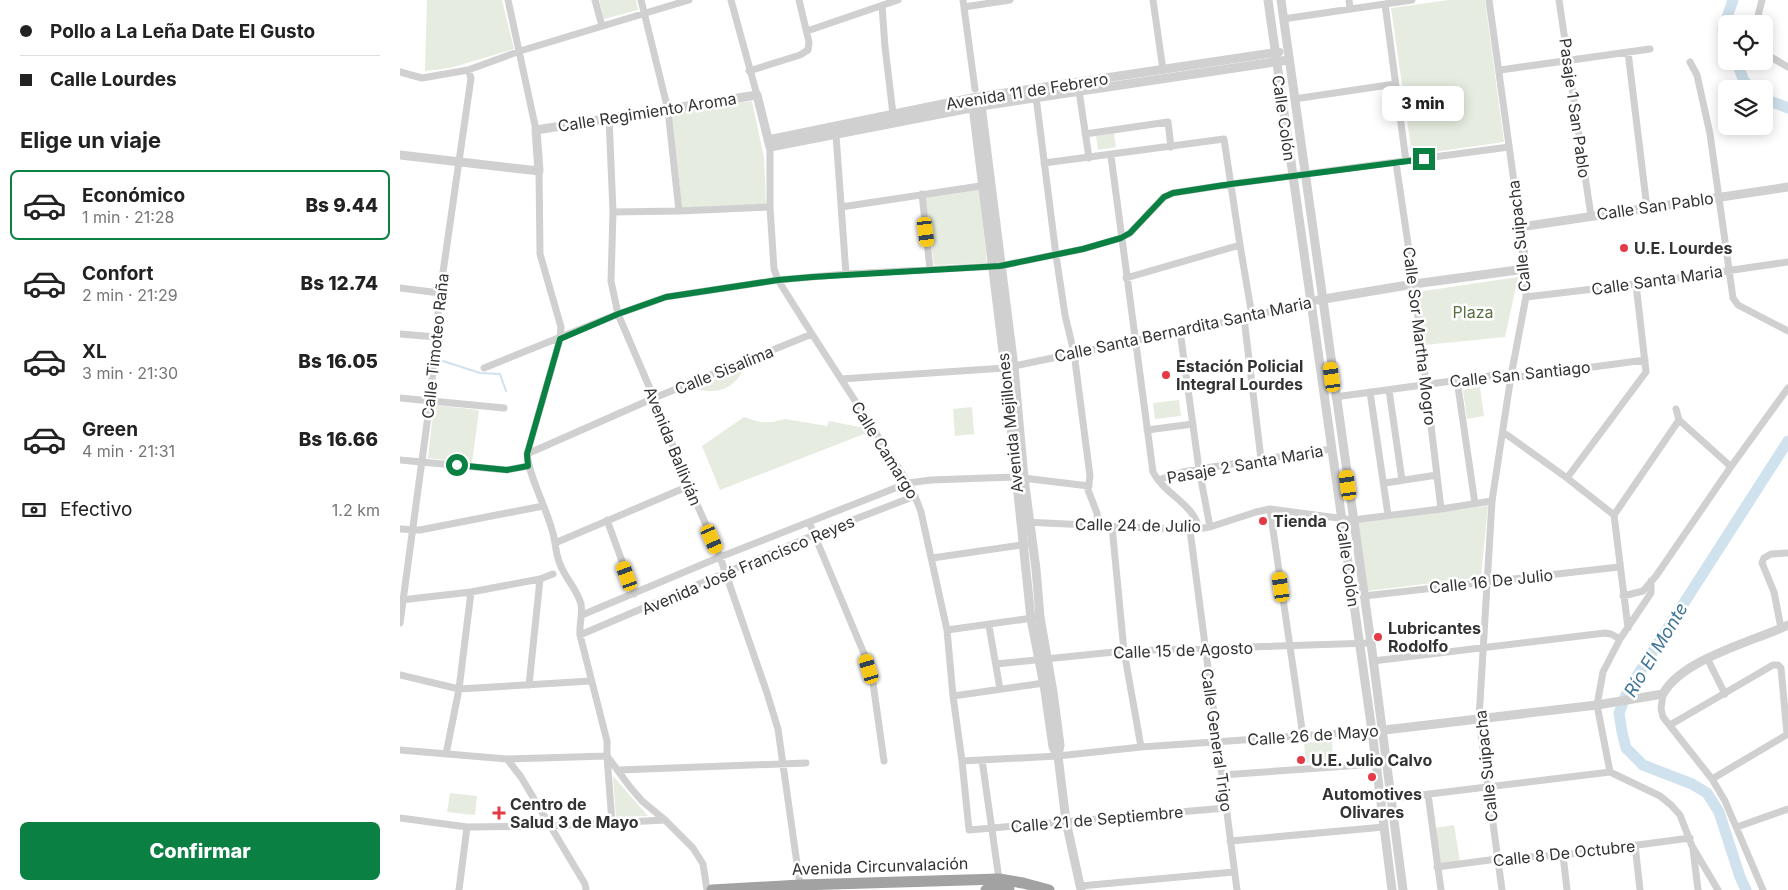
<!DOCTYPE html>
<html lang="es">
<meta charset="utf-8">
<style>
body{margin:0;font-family:Inter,sans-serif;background:#f6f6f6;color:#222;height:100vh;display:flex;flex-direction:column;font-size:19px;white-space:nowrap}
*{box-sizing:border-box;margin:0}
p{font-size:16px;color:#767676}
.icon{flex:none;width:28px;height:28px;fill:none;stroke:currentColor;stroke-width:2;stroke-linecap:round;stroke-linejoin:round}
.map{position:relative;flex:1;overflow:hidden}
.drawer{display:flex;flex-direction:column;background:#fff;width:400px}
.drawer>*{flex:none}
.banner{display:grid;align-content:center;height:110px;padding:0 20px;background:#fff}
.controls{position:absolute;left:1318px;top:15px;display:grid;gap:10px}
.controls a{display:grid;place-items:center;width:55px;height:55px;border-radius:8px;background:#fff;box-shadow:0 2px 12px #0003;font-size:25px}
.end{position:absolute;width:22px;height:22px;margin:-11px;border:6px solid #0b8043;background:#fff;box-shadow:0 0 0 2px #fff}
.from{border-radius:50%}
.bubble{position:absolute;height:35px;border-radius:8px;background:#fff;box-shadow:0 2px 12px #0003;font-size:16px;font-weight:800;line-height:35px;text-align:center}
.car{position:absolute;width:15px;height:30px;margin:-15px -8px;border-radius:6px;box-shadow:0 0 4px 1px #0007;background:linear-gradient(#f5c518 24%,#345 0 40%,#f5c518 0 76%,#345 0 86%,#f5c518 0)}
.banner b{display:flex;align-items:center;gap:18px;height:48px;font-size:19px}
.banner b+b{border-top:1px solid #e0e0e0}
.banner i{width:12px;height:12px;background:#222}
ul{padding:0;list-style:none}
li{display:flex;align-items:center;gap:15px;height:70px;margin:0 10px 8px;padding:0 10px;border:2px solid transparent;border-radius:8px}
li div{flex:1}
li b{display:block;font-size:19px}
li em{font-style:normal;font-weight:800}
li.current{border-color:#0b8043}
li>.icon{width:45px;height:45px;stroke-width:1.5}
h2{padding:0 20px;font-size:22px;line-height:60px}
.pay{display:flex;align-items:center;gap:12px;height:55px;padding:0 20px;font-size:19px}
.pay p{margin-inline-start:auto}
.button{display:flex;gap:10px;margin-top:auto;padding:10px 20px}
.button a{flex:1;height:58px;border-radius:8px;background:#0b8043;color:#fff;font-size:20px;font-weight:800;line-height:58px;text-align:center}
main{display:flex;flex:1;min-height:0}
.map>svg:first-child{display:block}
</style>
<main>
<section class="drawer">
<div class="banner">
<b><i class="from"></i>Pollo a La Leña Date El Gusto</b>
<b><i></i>Calle Lourdes</b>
</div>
<h2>Elige un viaje</h2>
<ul>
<li class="current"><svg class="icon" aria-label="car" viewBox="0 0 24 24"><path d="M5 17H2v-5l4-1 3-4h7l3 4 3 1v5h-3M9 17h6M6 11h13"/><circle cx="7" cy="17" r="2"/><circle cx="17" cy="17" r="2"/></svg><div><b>Económico</b><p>1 min · 21:28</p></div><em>Bs 9.44</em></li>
<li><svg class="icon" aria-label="car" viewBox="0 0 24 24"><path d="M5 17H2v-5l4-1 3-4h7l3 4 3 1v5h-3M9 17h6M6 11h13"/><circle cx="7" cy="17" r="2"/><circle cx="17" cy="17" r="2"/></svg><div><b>Confort</b><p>2 min · 21:29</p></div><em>Bs 12.74</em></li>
<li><svg class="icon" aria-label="car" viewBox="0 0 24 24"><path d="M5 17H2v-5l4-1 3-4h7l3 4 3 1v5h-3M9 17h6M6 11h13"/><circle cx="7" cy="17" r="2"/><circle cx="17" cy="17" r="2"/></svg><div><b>XL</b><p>3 min · 21:30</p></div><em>Bs 16.05</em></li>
<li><svg class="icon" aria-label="car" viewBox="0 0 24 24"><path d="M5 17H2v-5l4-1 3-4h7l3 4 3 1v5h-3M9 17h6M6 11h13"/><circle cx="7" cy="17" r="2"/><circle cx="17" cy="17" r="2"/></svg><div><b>Green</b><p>4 min · 21:31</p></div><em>Bs 16.66</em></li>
</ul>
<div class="pay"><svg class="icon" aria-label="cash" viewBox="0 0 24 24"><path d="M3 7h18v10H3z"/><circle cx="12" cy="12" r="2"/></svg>Efectivo<p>1.2 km</p></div>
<div class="button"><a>Confirmar</a></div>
</section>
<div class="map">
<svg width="1388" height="890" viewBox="0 0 1388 890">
<rect width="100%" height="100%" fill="#fff"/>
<!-- green -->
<path fill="#e6ecdf" d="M27,0H102L114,49L50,68L25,71Z
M199,0H236L238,10L204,19Z
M1049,0H1085L1104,142L1012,155L991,8Z
M352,101L364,158L366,204L282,208L272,112Z
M714,133L716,147L698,150L696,136Z
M579,188L587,263L534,265L525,197Z
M1118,277L1105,337L1024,345L1017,292Z
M344,368C335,389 316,396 295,388Z
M1080,387L1084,416L1067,419L1063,390Z
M779,400L781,416L755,419L753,403Z
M34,405L79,410L72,463L28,458Z
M572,407L574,434L555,436L553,409Z
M344,417L360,422H373L385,419L427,426L429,421L465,428L469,432L320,490L302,446Z
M1088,506L1081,577L967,591L956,523Z
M932,741L933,761L906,763L904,743Z
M213,776L248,816L216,817Z
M50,793L77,796L75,815L47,812Z
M1054,825L1060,861L1040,864L1035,828Z"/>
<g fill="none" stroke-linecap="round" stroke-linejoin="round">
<!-- stream -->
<path stroke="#cfe2ee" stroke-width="2" d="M43,361L80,373L100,374L106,391
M1381,450L1388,447"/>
<!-- river -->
<path stroke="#cfe2ee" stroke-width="11" d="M1326,37L1323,29L1333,0
M1336,61L1344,81L1353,89
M1364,98L1367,100L1388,108
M1346,890L1340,877L1319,812L1307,793L1292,784L1243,765L1226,748L1222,732L1219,713L1228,690L1388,441"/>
<!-- minor -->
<path stroke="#d0d0d0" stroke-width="7" d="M108,0L136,130
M195,0L202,26
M241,0L268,110L279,211
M331,0L357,95
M563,0L575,89
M753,0L763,70
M949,0L950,9
M1089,0L1114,182L1121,227
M1159,0L1191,216
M985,4L1006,161
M482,6L485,47L493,114
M564,7L610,0
M883,19L1012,0
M1356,24L1362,0
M407,31L498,0
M1228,52L1247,208
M1364,53L1388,67
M1290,62L1297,75L1310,134L1333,298L1338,305L1388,331
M1100,70L1250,49
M349,71L400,55L408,50L409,42L399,0
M0,72L22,78L68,70L120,51L289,0
M679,91L689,158
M636,97L656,255L665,315L674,353L690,476L688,490L697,513L698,525
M894,99L995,84
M209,117L213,212L211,281L218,314L254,398L289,486L320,557L367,693L378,729L400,885
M685,134L768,122L771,147
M436,135L446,274
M370,147V207L374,269L378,280L412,334L508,483L515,496L521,512L547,630L553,696L562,761L569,830L826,808
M711,156L753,472C764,494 794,504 799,529
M644,163L824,139L840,245L852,316
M996,163L1014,284L1041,509
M139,171L140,254L161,327L160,339L127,454C130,480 145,504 152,530C156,541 155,553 160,564C165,578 177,589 181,604C183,614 179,624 180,635L207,741V756L230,787L242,801L265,820L293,848L303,864L307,890
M522,194L530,269
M441,207L587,185
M213,212L279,211L370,207
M726,278L840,245
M0,288L40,293
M1126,297L1236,284L1388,262
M844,318L861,459
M780,331L799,469L810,527
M0,334L36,337
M84,368L218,314L266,297L378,280L446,274L600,266L683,249L721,238L730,233L764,197L773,193L831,184L1109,147
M441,379L605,368L844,318L910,302
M1057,380L1075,504
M989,390L1002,480
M970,392L988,515
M935,397L1103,374L1119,377L1245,360
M0,398L104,408
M747,430L793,424
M1103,432L1167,478L1214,515L1228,628
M127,454L254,398L412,334
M0,460L107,470L128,466
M1330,468L1388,388
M1167,478L1246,372L1236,284
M758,480L783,472L799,469L932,449
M985,483L1037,475
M870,509L903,736
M1214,515L1279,420
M207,520L234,594
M409,522L465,656L473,683L484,761
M625,522L790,530L810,527L856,512L870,509L953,520L1041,509L1092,501
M712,526L724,651L741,747
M0,529L20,530L143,506
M790,530L837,890
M155,543L289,486
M532,558L628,544
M1251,581V593L1220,639L1203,672L1197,705L1210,772L1260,796L1271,805L1280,815L1292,846L1318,890
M964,596L1219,567
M1223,596L1243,591L1256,576L1330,468L1328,464L1279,420L1276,409
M1,600L71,592L140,579L153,574
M182,615L320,557L508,483L531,480L615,477L689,486
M0,623L30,401L40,293L71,78L68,70
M589,626L600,689
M1381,628L1374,592L1362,563L1364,558L1371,554L1388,553
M547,630L640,617
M180,635L414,535L515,496
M1307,658L1325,694
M973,661L1205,633L1211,634L1220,639
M596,664L724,651L971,643
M0,675L59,689L191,681
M129,685L140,579
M1263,694L1261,709L1263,717L1312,779L1325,801L1363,890
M553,696L644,683
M1270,725L1373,665H1378L1381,668L1387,734
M0,750L107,759L207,756L212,823
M46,754L59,689L71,592
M107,759L121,777L185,884L186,890
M582,760L599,879
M562,761L658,756L741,747L972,731
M219,770L406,763
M822,775L976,764
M1312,779L1388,734
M1028,794L1041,890
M980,800L1210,772
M0,818L67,827L150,826L265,820
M1337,827L1388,809
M830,841L984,827
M1235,845L1240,890
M1293,849L1298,890
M1163,855L1167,890
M1037,867L1097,859L1163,855L1290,838
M680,886L834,872
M59,890L67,827
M1102,890L1079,719L1092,501L1111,376L1126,297L1125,269"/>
<!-- tertiary -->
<path stroke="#d0d0d0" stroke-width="9" d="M868,0L972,731L992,890
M881,0L971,643L1003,890
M580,97L614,367L624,478L636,569L640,617L653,692L660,745L658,756L666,821L681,890
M572,98L605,368L631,619L645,691L653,747L658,756
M368,140L572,98L879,52
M0,155L139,171L136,130L357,95L370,147L581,106L888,60
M918,300L1014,284L1125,269L1121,227L1388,187
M976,731L1197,705L1263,694C1282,659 1352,642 1388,625"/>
<!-- trunk -->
<path stroke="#a2a2a2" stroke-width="11" d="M312,890L400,885L599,879L623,883L649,890
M586,890H609"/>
</g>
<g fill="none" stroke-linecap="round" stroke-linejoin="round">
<!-- route -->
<path stroke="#0b8043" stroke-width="6" d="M57,465L107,470L128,466L127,454L160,339L218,314L266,297L378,280L412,277L600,266L683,249L721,238L730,233L764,197L773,193L831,184L1024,159"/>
</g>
<!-- markers -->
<g fill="#e63946" stroke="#fff" stroke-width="2">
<circle cx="1224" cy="248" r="5"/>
<circle cx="766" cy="375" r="5"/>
<circle cx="863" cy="521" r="5"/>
<circle cx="978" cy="637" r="5"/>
<circle cx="901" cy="760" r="5"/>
<circle cx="972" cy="777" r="5"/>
<path d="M96.5 805.5h5v5h5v5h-5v5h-5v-5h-5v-5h5z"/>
</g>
<g text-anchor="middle" stroke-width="5" stroke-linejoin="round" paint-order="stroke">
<!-- street labels -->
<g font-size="16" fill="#333" stroke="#fff">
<text transform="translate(627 91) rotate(-9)" y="6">Avenida 11 de Febrero</text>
<text transform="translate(1175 108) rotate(82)" y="6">Pasaje 1 San Pablo</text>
<text transform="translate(247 112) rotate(-9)" y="6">Calle Regimiento Aroma</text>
<text transform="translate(884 118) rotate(82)" y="6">Calle Colón</text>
<text transform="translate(1255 206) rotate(-8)" y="6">Calle San Pablo</text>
<text transform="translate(1119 236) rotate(-96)" y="6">Calle Suipacha</text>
<text transform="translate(1257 280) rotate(-8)" y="6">Calle Santa Maria</text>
<text transform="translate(783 329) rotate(-12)" y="6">Calle Santa Bernardita Santa Maria</text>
<text transform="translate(1020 336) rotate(83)" y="6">Calle Sor Martha Mogro</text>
<text transform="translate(35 346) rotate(-84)" y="6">Calle Timoteo Raña</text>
<text transform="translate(324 370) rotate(-22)" y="6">Calle Sisalima</text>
<text transform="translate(1120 374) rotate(-6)" y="6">Calle San Santiago</text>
<text transform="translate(610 423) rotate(-96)" y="6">Avenida Mejillones</text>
<text transform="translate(273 446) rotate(68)" y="6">Avenida Ballivián</text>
<text transform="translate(485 450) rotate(58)" y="6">Calle Camargo</text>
<text transform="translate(845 464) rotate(-10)" y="6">Pasaje 2 Santa Maria</text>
<text transform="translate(738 525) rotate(1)" y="6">Calle 24 de Julio</text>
<text transform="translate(948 564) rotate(82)" y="6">Calle Colón</text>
<text transform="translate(348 565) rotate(-23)" y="6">Avenida José Francisco Reyes</text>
<text transform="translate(1091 581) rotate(-6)" y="6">Calle 16 De Julio</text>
<text transform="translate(783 650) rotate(-2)" y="6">Calle 15 de Agosto</text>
<text transform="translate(913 735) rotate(-4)" y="6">Calle 26 de Mayo</text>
<text transform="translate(817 740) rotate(82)" y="6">Calle General Trigo</text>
<text transform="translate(1086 766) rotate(-96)" y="6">Calle Suipacha</text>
<text transform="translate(697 819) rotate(-5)" y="6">Calle 21 de Septiembre</text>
<text transform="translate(1164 853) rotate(-6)" y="6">Calle 8 De Octubre</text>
<text transform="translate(480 866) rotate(-2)" y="6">Avenida Circunvalación</text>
</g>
<!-- poi labels -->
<g font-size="16" font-weight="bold" fill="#333" stroke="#fff" text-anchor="start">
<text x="1234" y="254">U.E. Lourdes</text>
<text x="776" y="372">Estación Policial<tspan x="776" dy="18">Integral Lourdes</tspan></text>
<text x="873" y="527">Tienda</text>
<text x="988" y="634">Lubricantes<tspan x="988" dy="18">Rodolfo</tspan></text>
<text x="911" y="766">U.E. Julio Calvo</text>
<text x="972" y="800" text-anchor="middle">Automotives<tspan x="972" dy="18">Olivares</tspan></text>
<text x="110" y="810">Centro de<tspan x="110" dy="18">Salud 3 de Mayo</tspan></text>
</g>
<!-- park labels -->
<g font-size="16" fill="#56703f" stroke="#fff">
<text x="1073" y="318">Plaza</text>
</g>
<!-- water labels -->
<g font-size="18" font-style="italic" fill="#3f7597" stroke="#fff">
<text transform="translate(1256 650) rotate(-59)" y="6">Río El Monte</text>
</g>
</g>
</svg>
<div class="controls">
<a><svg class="icon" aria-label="locate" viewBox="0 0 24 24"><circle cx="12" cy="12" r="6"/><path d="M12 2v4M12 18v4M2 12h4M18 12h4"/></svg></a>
<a><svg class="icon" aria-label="layers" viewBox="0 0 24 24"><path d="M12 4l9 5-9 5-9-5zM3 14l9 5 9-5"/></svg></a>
</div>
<i class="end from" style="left:57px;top:465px"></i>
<i class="end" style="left:1024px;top:159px"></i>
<div class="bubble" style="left:982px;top:86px;width:82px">3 min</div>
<i class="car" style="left:526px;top:232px;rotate:173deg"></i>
<i class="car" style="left:932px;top:377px;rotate:352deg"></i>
<i class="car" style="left:948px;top:485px;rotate:352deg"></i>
<i class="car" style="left:312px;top:539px;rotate:156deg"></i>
<i class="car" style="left:227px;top:576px;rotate:340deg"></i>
<i class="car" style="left:881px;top:587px;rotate:352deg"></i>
<i class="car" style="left:469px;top:669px;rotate:343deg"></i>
</div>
</main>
